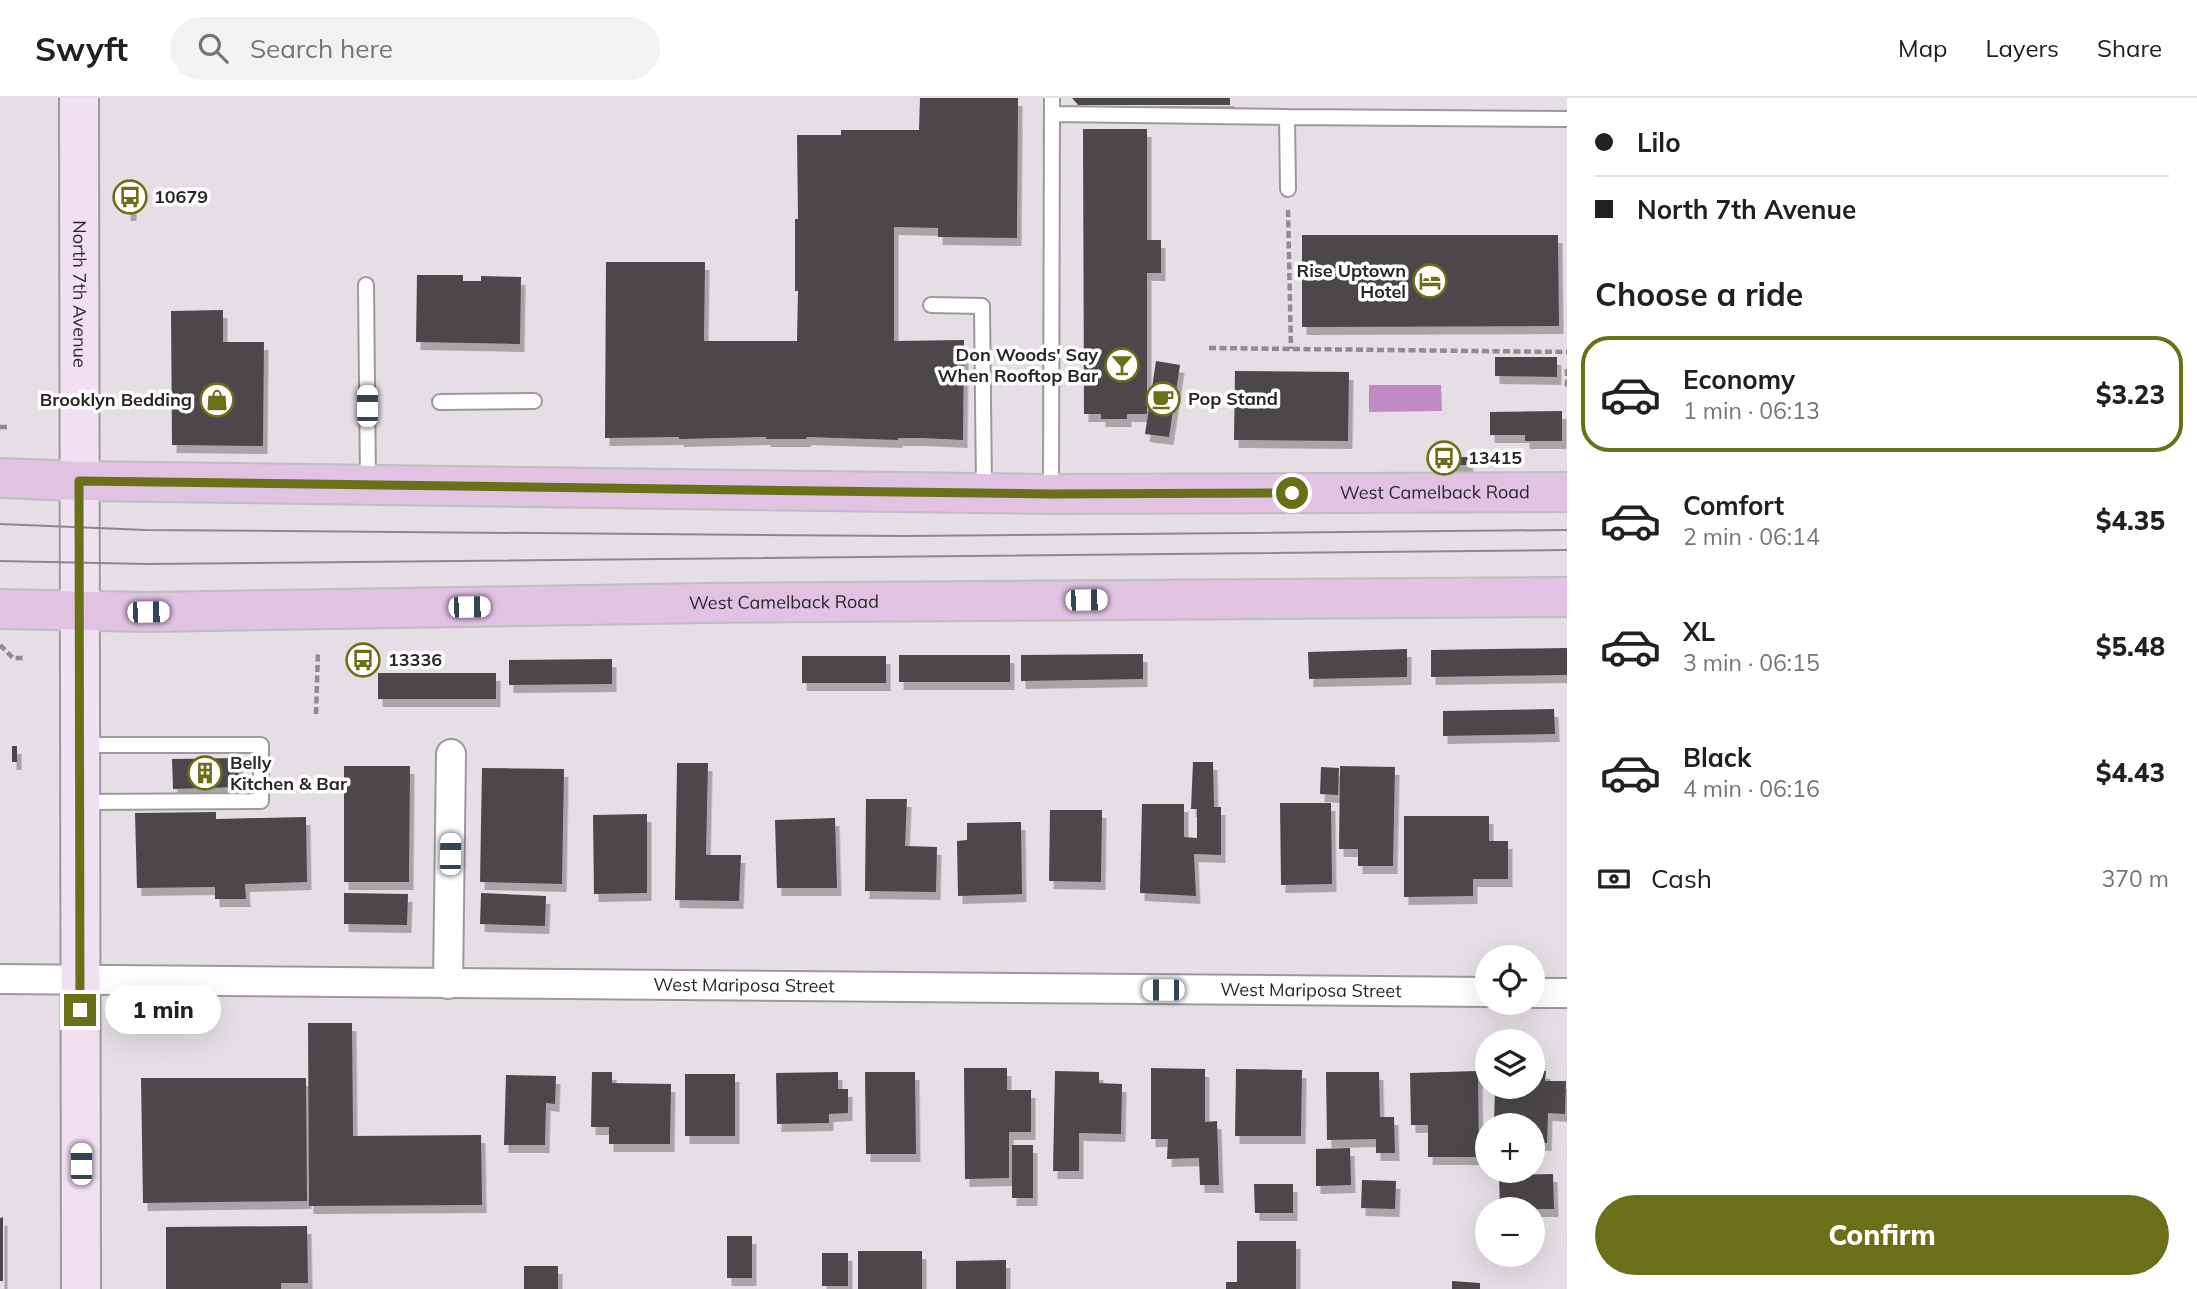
<!DOCTYPE html>
<meta charset="utf-8">
<style>
body{margin:0;font-family:Mulish,sans-serif;background:#f2f2f2;color:#202124;height:100vh;display:flex;flex-direction:column;font-size:26px;white-space:nowrap}
*{box-sizing:border-box;margin:0}
p{font-size:23px;color:#757577}
.icon{flex:none;width:38px;height:38px;fill:none;stroke:currentColor;stroke-width:2;stroke-linecap:round;stroke-linejoin:round}
.map{position:relative;flex:1;overflow:hidden}
.panel{display:flex;flex-direction:column;background:#fff;width:630px}
.panel>*{flex:none}
.hud{display:grid;align-content:center;height:154px;padding:0 28px;background:#fff}
.fabs{position:absolute;left:1475px;top:847px;display:grid;gap:14px}
.fabs a{display:grid;place-items:center;width:70px;height:70px;border-radius:50%;background:#fff;box-shadow:0 7px 28px #0002;font-size:35px}
.end{position:absolute;width:32px;height:32px;margin:-16px;border:9px solid #697017;background:#fff;box-shadow:0 0 0 4px #fff}
.from{border-radius:50%}
.bubble{position:absolute;height:49px;border-radius:24px;background:#fff;box-shadow:0 7px 28px #0002;font-size:23px;font-weight:800;line-height:49px;text-align:center}
.car{position:absolute;width:21px;height:42px;margin:-21px -10px;border-radius:9px;box-shadow:0 0 5px 2px #0007;background:linear-gradient(#fff 24%,#345 0 40%,#fff 0 76%,#345 0 86%,#fff 0)}
.hud b{display:flex;align-items:center;gap:24px;height:66px;font-size:26px}
.hud b+b{border-top:2px solid #e0e0e0}
.hud i{width:18px;height:18px;background:#202124}
ul{padding:0;list-style:none}
li{display:flex;align-items:center;gap:21px;height:116px;margin:0 14px 10px;padding:0 14px;border:4px solid transparent;border-radius:28px}
li div{flex:1}
li b{display:block;font-size:26px}
li em{font-style:normal;font-weight:800}
li.active{border-color:#697017}
li>.icon{width:63px;height:63px;stroke-width:1.5}
h2{padding:0 28px;font-size:32px;line-height:84px}
.pay{display:flex;align-items:center;gap:18px;height:77px;padding:0 28px;font-size:26px}
.pay p{margin-inline-start:auto}
.cta{display:flex;gap:14px;margin-top:auto;padding:14px 28px}
.cta a{flex:1;height:80px;border-radius:42px;background:#697017;color:#fff;font-size:28px;font-weight:800;line-height:80px;text-align:center}
header{display:flex;align-items:center;gap:42px;box-sizing:border-box;height:98px;padding:0 35px;background:#fff;border-bottom:2px solid #e0e0e0}
header strong{font-size:33px}
nav{display:flex;gap:38px;margin-inline-start:auto;font-size:24px}
.search{width:490px;height:63px;background:#f2f2f2;display:flex;align-items:center;gap:18px;box-sizing:border-box;padding:0 24px;border-radius:38px;color:#757577;font-size:26px}
main{display:flex;flex:1;min-height:0}
.map>svg:first-child{display:block}
</style>
<header>
<strong>Swyft</strong>
<div class="search"><svg class="icon" aria-label="search" viewBox="0 0 24 24"><circle cx="10" cy="10" r="6"/><path d="M15 15l6 6"/></svg>Search here</div>
<nav><a>Map</a><a>Layers</a><a>Share</a></nav>
</header>
<main>
<div class="map">
<svg width="1567" height="1191" viewBox="0 0 1567 1191">
<defs>
<filter id="shadow"><feDropShadow dx="4.5" dy="8" stdDeviation="0" flood-color="#0004"/></filter>
</defs>
<rect width="100%" height="100%" fill="#e5dfe5"/>
<!-- water -->
<path fill="#c189c5" d="M1369,287H1441L1442,313L1369,314Z"/>
<!-- building -->
<path fill="#4b474b" filter="url(#shadow)" d="M920,0H1018L1017,140L938,139V130L894,129V243L964,242L963,342L922,340H898V342L807,339L806,341H766V339L679,341V339L605,340L606,164H705L704,243H797L798,193H795V121H798L797,37H841V32H919Z
M1072,0H1230V7H1078Z
M1083,31H1147V142H1161V175H1147V316H1127V321H1101V316H1084Z
M127,98L132,99V115H126Z
M1302,137H1558L1559,228L1302,229Z
M417,177H463V183H481V178L521,179L520,246L416,244Z
M223,212V244H264L263,348L172,347L171,213Z
M1495,259H1557V279L1495,278Z
M1156,263L1180,267L1169,339L1145,336Z
M1235,273L1349,274L1348,343L1234,342Z
M1562,313V343H1525V337H1490V314Z
M1451,359H1468L1469,367H1451Z
M1567,550V577L1431,579V552Z
M1407,551V579L1309,581L1308,554Z
M1143,556V581L1021,583V557Z
M899,557H1010V584H899Z
M802,558H886V585H802Z
M349,560H368V565H349Z
M612,561V586L509,587V562Z
M378,575H496V601H378Z
M1554,611L1555,636L1443,638V613Z
M12,648H17V664H12Z
M238,660L239,689L173,691L172,661Z
M1193,664H1213L1214,709H1221V757L1194,756L1196,798L1140,795L1142,706H1184V739L1197,740V711H1191Z
M677,665H708L706,757H741L739,803L675,802Z
M344,668H410L409,784H344Z
M1340,668L1395,669L1393,768H1358V751H1339Z
M1321,669L1339,670L1338,697L1320,696Z
M482,670L564,671L562,786L480,784Z
M866,701H907L905,748L937,749L936,794L865,793Z
M1280,705H1331L1332,786L1281,787Z
M1050,712H1102L1101,784L1049,783Z
M216,714V721L306,719L307,784L245,786L246,801H215V789L137,790L135,715Z
M647,716V795L594,796L593,717Z
M1404,718H1489V743H1508V781H1473V798L1404,799Z
M835,720L837,790H777L775,722Z
M1021,724L1022,796L958,798L957,743L967,742V725Z
M344,795L408,796L407,827L344,826Z
M481,795L546,798L545,828L480,826Z
M308,925H352L353,1038L481,1037L482,1107L309,1108Z
M964,970H1007V992H1031V1034H1009V1080L965,1081Z
M1151,970L1205,971V1024L1217,1023L1219,1087H1200L1199,1060L1167,1061L1168,1041H1151Z
M1236,971L1302,972L1301,1038H1235Z
M1533,972L1546,973L1545,983H1566L1565,1016L1548,1015L1547,1045L1533,1044V1027H1494L1495,989H1533Z
M1055,973L1099,974V985L1122,986L1121,1036L1079,1035V1073H1053Z
M1478,973L1479,1059H1428V1027H1411L1410,975Z
M592,974H612V985L671,986L670,1046H609V1029H591Z
M838,974V991H848V1015L829,1016V1025L777,1026L776,975Z
M865,974H915L916,1056H866Z
M1326,974H1379L1380,1019H1394L1395,1055H1376V1041L1327,1042Z
M685,976H735V1038H685Z
M506,977L556,978L555,1006L546,1005L545,1047H504Z
M141,980H306L307,1103L143,1105Z
M1012,1047H1033V1100H1012Z
M1350,1050L1351,1087L1316,1088V1051Z
M1553,1076L1554,1111H1500L1499,1077Z
M1362,1082L1396,1083L1395,1111L1361,1110Z
M1254,1086H1293V1115H1255Z
M3,1119V1183H0V1120Z
M307,1128L308,1185H281V1191H166V1129Z
M727,1138H752V1180H727Z
M1237,1143H1296V1191H1226V1184H1237Z
M858,1153H922V1191H858Z
M822,1155H848V1188H822Z
M1006,1162V1191H956V1163Z
M524,1168H558V1191H524Z
M1452,1183L1480,1185V1191H1452Z"/>
<g fill="none" stroke-linecap="round" stroke-linejoin="round">
<defs>
<path id="lane" d="M1052,16L1287,19
M1288,91L1287,19L1567,21
M366,187L368,385
M931,207L982,208L984,393
M440,304L534,303
M1051,395L1052,0
M81,704L261,703V647H81"/>
<g id="street">
<path id="s1" d="M0,881L1488,894"/>
<path d="M448,886L451,656"/>
<path d="M1533,895H1567"/>
</g>
<g id="secondary">
<path id="s2" d="M79,0L81,1191"/>
</g>
<g id="primary">
<path id="s3" d="M0,380L79,383L1051,396L1567,394"/>
<path id="s4" d="M0,511L148,514L706,505L1567,499"/>
</g>
</defs>
<!-- lane casing -->
<use href="#lane" stroke="#9d989d" stroke-width="18"/>
<!-- street casing -->
<use href="#street" stroke="#9d989d" stroke-width="32"/>
<!-- secondary casing -->
<use href="#secondary" stroke="#9d989d" stroke-width="42"/>
<!-- primary casing -->
<use href="#primary" stroke="#bfbebf" stroke-width="42"/>
<!-- path -->
<path stroke="#8f8b8f" stroke-width="4.5" stroke-dasharray="7 3.5" stroke-linecap="butt" d="M1288,112L1291,251
M1209,250L1567,254
M1567,271V291
M0,329H7
M0,547L13,560H23
M316,616L318,554"/>
<!-- lane -->
<use href="#lane" stroke="#fff" stroke-width="14"/>
<!-- street -->
<use href="#street" stroke="#fff" stroke-width="28"/>
<!-- secondary -->
<use href="#secondary" stroke="#f0e0f1" stroke-width="38"/>
<!-- primary -->
<use href="#primary" stroke="#e1c2e3" stroke-width="38"/>
<!-- tram -->
<path stroke="#8b878b" stroke-width="2" d="M0,426L146,432L904,438L1567,432
M0,463L147,466L1567,452"/>
</g>
<g fill="none" stroke-linecap="round" stroke-linejoin="round">
<!-- route -->
<path stroke="#697017" stroke-width="9" d="M80,912L79,383L1051,396L1292,395"/>
</g>
<!-- icons -->
<defs>
<symbol id="bus-ring" viewBox="-11 -11 22 22"><circle r="9.5" fill="#fff" stroke="#697017" stroke-width="1.5"/><path d="M-5-6H5V4H4V6H2V4H-2V6H-4V4H-5ZM-3.5-4V0h7V-4ZM-3.5 1.2v1.5H-2V1.2ZM2 1.2v1.5H3.5V1.2Z" fill="#697017"/></symbol>
<symbol id="hotel-ring" viewBox="-11 -11 22 22"><circle r="9.5" fill="#fff" stroke="#697017" stroke-width="1.5"/><path d="M-6-4.5h1.5V1H6V5H4.5V3h-9V5H-6ZM-4 0a1.8 1.8 0 1 1 3.6 0ZM.5 0V-2.5h3Q6-2.5 6 0Z" fill="#697017"/></symbol>
<symbol id="bar-ring" viewBox="-11 -11 22 22"><circle r="9.5" fill="#fff" stroke="#697017" stroke-width="1.5"/><path d="M-6-5H6L.8 .8V4.5H3.5V6h-7V4.5H-.8V.8Z" fill="#697017"/></symbol>
<symbol id="cafe-ring" viewBox="-11 -11 22 22"><circle r="9.5" fill="#fff" stroke="#697017" stroke-width="1.5"/><path d="M-5.5-4.5H6V0H3Q3 3.5 0 3.5H-2.5Q-5.5 3.5-5.5 0ZM3-3.2v2h1.7v-2ZM-6 4.5H4V6H-6Z" fill="#697017"/></symbol>
<symbol id="shop-ring" viewBox="-11 -11 22 22"><circle r="9.5" fill="#fff" stroke="#697017" stroke-width="1.5"/><path d="M-5-2.5h2.3a2.7 3.5 0 0 1 5.4 0H5L5.5 6h-11ZM-1.5-2.5h3a1.5 2.3 0 0 0-3 0Z" fill="#697017"/></symbol>
<symbol id="building-ring" viewBox="-11 -11 22 22"><circle r="9.5" fill="#fff" stroke="#697017" stroke-width="1.5"/><path d="M-4-6H4V6H1V3H-1V6H-4ZM-2.5-4.3h1.7v1.8h-1.7ZM.8-4.3h1.7v1.8H.8ZM-2.5-1h1.7V.8h-1.7ZM.8-1h1.7V.8H.8Z" fill="#697017"/></symbol>
</defs>
<g fill-rule="evenodd">
<use href="#bus-ring" x="111" y="80" width="38" height="38"/>
<use href="#hotel-ring" x="1411" y="164" width="38" height="38"/>
<use href="#bar-ring" x="1103" y="248" width="38" height="38"/>
<use href="#cafe-ring" x="1144" y="282" width="38" height="38"/>
<use href="#shop-ring" x="198" y="283" width="38" height="38"/>
<use href="#bus-ring" x="1425" y="341" width="38" height="38"/>
<use href="#bus-ring" x="344" y="543" width="38" height="38"/>
<use href="#building-ring" x="186" y="656" width="38" height="38"/>
</g>
<g text-anchor="middle" stroke-width="7" stroke-linejoin="round" paint-order="stroke">
<!-- poi labels -->
<g font-size="18" font-weight="bold" fill="#292729" stroke="#fff" text-anchor="start">
<text x="154" y="105">10679</text>
<text x="1406" y="179" text-anchor="end">Rise Uptown<tspan x="1406" dy="21">Hotel</tspan></text>
<text x="1098" y="263" text-anchor="end">Don Woods' Say<tspan x="1098" dy="21">When Rooftop Bar</tspan></text>
<text x="1188" y="307">Pop Stand</text>
<text x="192" y="308" text-anchor="end">Brooklyn Bedding</text>
<text x="1468" y="366">13415</text>
<text x="388" y="568">13336</text>
<text x="230" y="671">Belly<tspan x="230" dy="21">Kitchen &amp; Bar</tspan></text>
</g>
<!-- street labels -->
<g font-size="18" fill="#292729" stroke="#fff">
<text dy="6" stroke="none"><textPath href="#s2" startOffset="196">North 7th Avenue</textPath></text>
<text dy="6" stroke="none"><textPath href="#s3" startOffset="1435">West Camelback Road</textPath></text>
<text dy="6" stroke="none"><textPath href="#s4" startOffset="784">West Camelback Road</textPath></text>
<text dy="6" stroke="none"><textPath href="#s1" startOffset="744">West Mariposa Street</textPath></text>
<text dy="6" stroke="none"><textPath href="#s1" startOffset="1311">West Mariposa Street</textPath></text>
</g>
</g>
</svg>
<div class="fabs">
<a><svg class="icon" aria-label="locate" viewBox="0 0 24 24"><circle cx="12" cy="12" r="6"/><path d="M12 2v4M12 18v4M2 12h4M18 12h4"/></svg></a>
<a><svg class="icon" aria-label="layers" viewBox="0 0 24 24"><path d="M12 4l9 5-9 5-9-5zM3 14l9 5 9-5"/></svg></a>
<a>+</a>
<a>−</a>
</div>
<i class="end from" style="left:1292px;top:395px"></i>
<i class="end" style="left:80px;top:912px"></i>
<div class="bubble" style="left:105px;top:887px;width:116px">1 min</div>
<i class="car" style="left:367px;top:308px;rotate:0deg"></i>
<i class="car" style="left:1086px;top:502px;rotate:89deg"></i>
<i class="car" style="left:469px;top:509px;rotate:89deg"></i>
<i class="car" style="left:148px;top:514px;rotate:89deg"></i>
<i class="car" style="left:450px;top:756px;rotate:1deg"></i>
<i class="car" style="left:1163px;top:892px;rotate:270deg"></i>
<i class="car" style="left:81px;top:1066px;rotate:0deg"></i>
</div>
<section class="panel">
<div class="hud">
<b><i class="from"></i>Lilo</b>
<b><i></i>North 7th Avenue</b>
</div>
<h2>Choose a ride</h2>
<ul>
<li class="active"><svg class="icon" aria-label="car" viewBox="0 0 24 24"><path d="M5 17H2v-5l4-1 3-4h7l3 4 3 1v5h-3M9 17h6M6 11h13"/><circle cx="7" cy="17" r="2"/><circle cx="17" cy="17" r="2"/></svg><div><b>Economy</b><p>1 min · 06:13</p></div><em>$3.23</em></li>
<li><svg class="icon" aria-label="car" viewBox="0 0 24 24"><path d="M5 17H2v-5l4-1 3-4h7l3 4 3 1v5h-3M9 17h6M6 11h13"/><circle cx="7" cy="17" r="2"/><circle cx="17" cy="17" r="2"/></svg><div><b>Comfort</b><p>2 min · 06:14</p></div><em>$4.35</em></li>
<li><svg class="icon" aria-label="car" viewBox="0 0 24 24"><path d="M5 17H2v-5l4-1 3-4h7l3 4 3 1v5h-3M9 17h6M6 11h13"/><circle cx="7" cy="17" r="2"/><circle cx="17" cy="17" r="2"/></svg><div><b>XL</b><p>3 min · 06:15</p></div><em>$5.48</em></li>
<li><svg class="icon" aria-label="car" viewBox="0 0 24 24"><path d="M5 17H2v-5l4-1 3-4h7l3 4 3 1v5h-3M9 17h6M6 11h13"/><circle cx="7" cy="17" r="2"/><circle cx="17" cy="17" r="2"/></svg><div><b>Black</b><p>4 min · 06:16</p></div><em>$4.43</em></li>
</ul>
<div class="pay"><svg class="icon" aria-label="cash" viewBox="0 0 24 24"><path d="M3 7h18v10H3z"/><circle cx="12" cy="12" r="2"/></svg>Cash<p>370 m</p></div>
<div class="cta"><a>Confirm</a></div>
</section>
</main>
